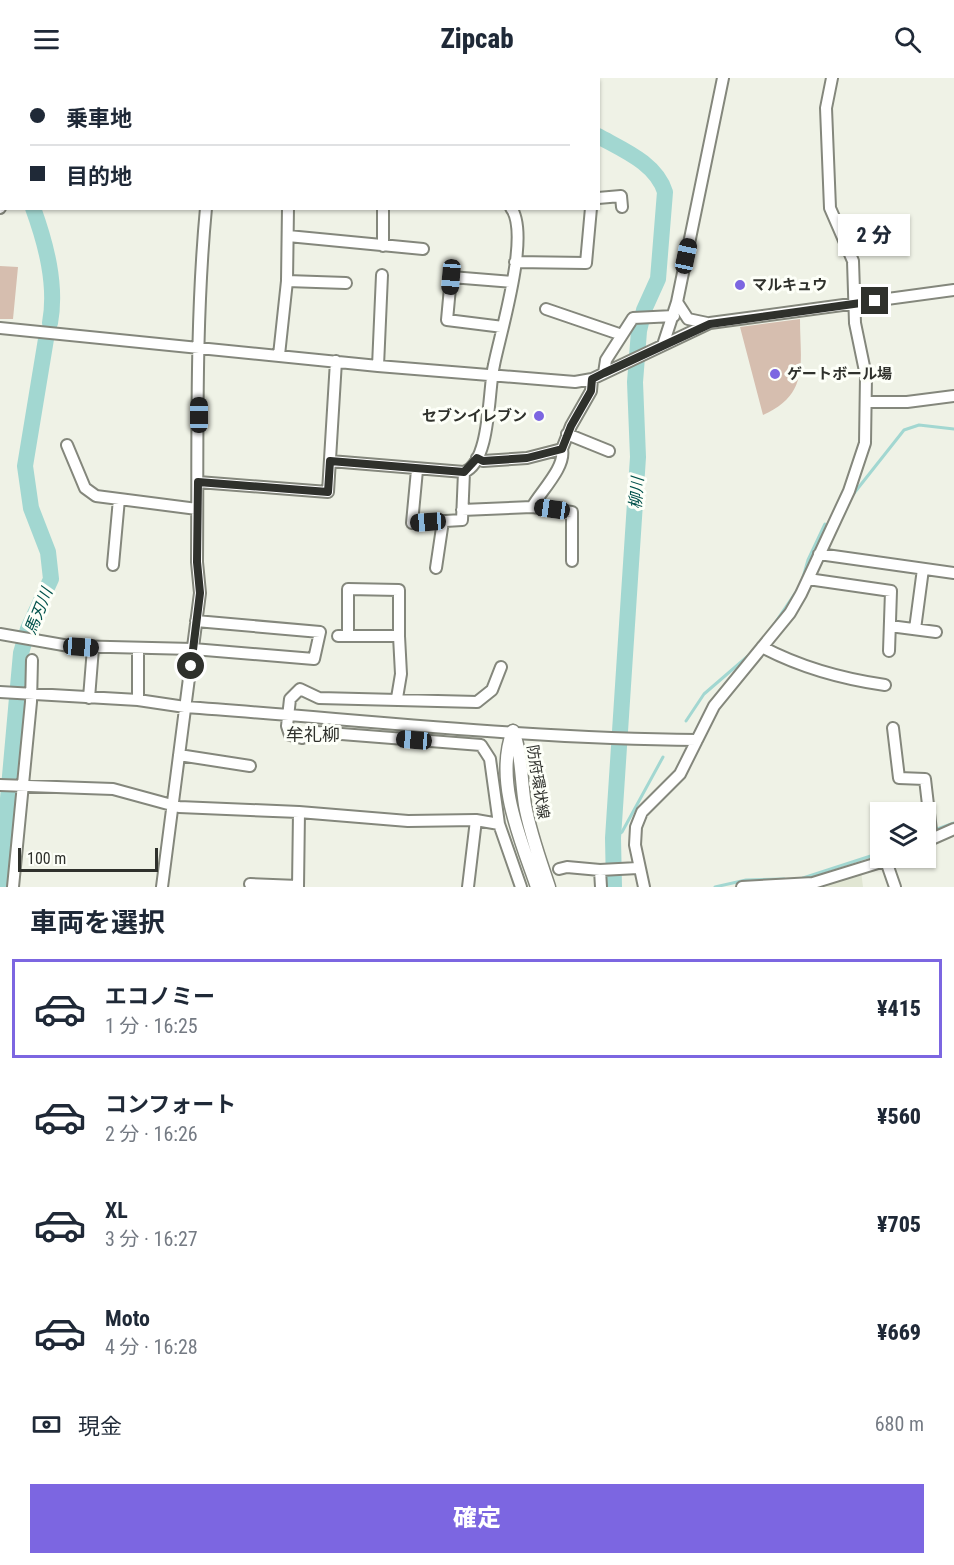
<!DOCTYPE html>
<html lang="ja">
<meta charset="utf-8">
<style>
body{margin:0;font-family:"Roboto Condensed","Noto Sans JP",sans-serif;background:#f2f2f3;color:#1f2937;height:100vh;display:flex;flex-direction:column;font-size:22px;white-space:nowrap}
*{box-sizing:border-box;margin:0}
p{font-size:20px;color:#747a83}
.icon{flex:none;width:33px;height:33px;fill:none;stroke:currentColor;stroke-width:2;stroke-linecap:round;stroke-linejoin:round}
.map{position:relative;height:809px;overflow:hidden}
.sheet{display:flex;flex-direction:column;background:#fff;flex:1}
.sheet>*{flex:none}
.top-card{position:absolute;left:0px;top:0px;width:600px;height:132px;box-shadow:0 2px 4px #0004;display:grid;align-content:center;height:132px;padding:0 30px;background:#fff}
.buttons{position:absolute;left:870px;top:724px;display:grid;gap:12px}
.buttons a{display:grid;place-items:center;width:66px;height:66px;border-radius:0px;background:#fff;box-shadow:0 2px 4px #0004;font-size:30px}
.scale{position:absolute;left:18px;bottom:15px;width:140px;box-sizing:border-box;padding-left:6px;border:3px solid #2f312c;border-top:0;font-size:16px;line-height:21px;white-space:nowrap;color:#2f312c;-webkit-text-stroke:4px #fdfff8;paint-order:stroke}
.end{position:absolute;width:27px;height:27px;margin:-14px;border:8px solid #2f312c;background:#fff;box-shadow:0 0 0 3px #fff}
.from{border-radius:50%}
.bubble{position:absolute;height:42px;border-radius:0px;background:#fff;box-shadow:0 2px 4px #0004;font-size:20px;font-weight:800;line-height:42px;text-align:center}
.car{position:absolute;width:18px;height:36px;margin:-18px -9px;border-radius:8px;box-shadow:0 0 4px 2px #0007;background:linear-gradient(#222 24%,#8ab4d8 0 40%,#222 0 76%,#8ab4d8 0 86%,#222 0)}
.top-card b{display:flex;align-items:center;gap:21px;height:57px;font-size:22px}
.top-card b+b{border-top:2px solid #e0e1e3}
.top-card i{width:15px;height:15px;background:#1f2937}
ul{padding:0;list-style:none}
li{display:flex;align-items:center;gap:18px;height:99px;margin:0 12px 9px;padding:0 18px;border:3px solid transparent;border-radius:0px}
li div{flex:1}
li b{display:block;font-size:22px}
li em{font-style:normal;font-weight:800}
li.active{border-color:#7c66e1}
li>.icon{width:54px;height:54px;stroke-width:1.5}
h2{padding:0 30px;font-size:27px;line-height:72px}
.pay{display:flex;align-items:center;gap:15px;height:66px;padding:0 30px;font-size:22px}
.pay p{margin-inline-start:auto}
.button{display:flex;gap:12px;margin-top:auto;padding:12px 30px}
.button a{flex:1;height:69px;border-radius:0px;background:#7c66e1;color:#fff;font-size:24px;font-weight:800;line-height:69px;text-align:center}
header{display:flex;justify-content:space-between;align-items:center;height:78px;padding:0 30px;background:#fff;font-size:27px;font-weight:800}
.map>svg:first-child{display:block}
</style>
<header><svg class="icon" aria-label="menu" viewBox="0 0 24 24"><path d="M4 6h16M4 12h16M4 18h16"/></svg>Zipcab<svg class="icon" aria-label="search" viewBox="0 0 24 24"><circle cx="10" cy="10" r="6"/><path d="M15 15l6 6"/></svg></header>
<div class="map">
<svg width="954" height="809" viewBox="0 0 954 809">
<rect width="100%" height="100%" fill="#eff2e6"/>
<!-- built -->
<path fill="#e1e6d3" d="M861,793L863,809H805Z"/>
<!-- green -->
<path fill="#d6beaf" d="M0,188L18,189L13,241H0Z
M800,241C800,285 810,316 763,337L740,249Z"/>
<g fill="none" stroke-linecap="round" stroke-linejoin="round">
<!-- stream -->
<path stroke="#a2d7d1" stroke-width="3" d="M587,2V0
M851,419L904,352L919,347L954,351
M802,503L808,482L825,446
M775,545L798,511
M686,643L704,616L748,578
M926,755L954,745
M613,760L622,754L663,679
M803,800L880,775
M715,809L746,802L784,801"/>
<!-- river -->
<path stroke="#a2d7d1" stroke-width="16" d="M548,0L549,2
M43,2V0
M598,58C623,72 656,85 665,114L658,201L644,232L639,253L635,304L638,379L613,760L614,809
M33,130C46,166 57,207 50,245
M2,809L4,765L21,575L28,551L51,501L48,474L31,430L25,388L46,261"/>
<defs>
<path id="minor" d="M443,0V2
M499,0V2
M219,2V0
M386,2V0
M598,120L621,118L622,129
M0,130L2,109
M288,158L423,171
M383,168V130
M515,184L586,185L591,130
M287,203L346,205
M677,224L723,0
M546,231L622,257
M503,249L447,242L451,199L512,204
M0,250L378,288L575,304L592,301L710,245L954,212
M663,267L677,224L688,241L707,245
M279,277L287,203L288,130
M378,288L382,197
M604,295L606,282L633,240L674,238
M867,324H907L954,318
M567,356L609,373
M67,367L85,410L96,418L197,431
M477,380L483,383L527,380L562,371L571,348L591,313L592,301
M330,383L464,394
M417,392L412,445L462,442L464,394C491,384 488,312 494,287C500,256 531,156 511,130
M198,404L328,414L336,283
M532,429L572,434V483
M462,432L532,429C541,413 566,389 562,371
M819,476L954,495
M113,487L119,421
M436,490L443,443
M808,501L891,513L889,573
M890,548L936,554
M915,551L923,491
M0,556L69,568L193,571L314,581L320,554L196,543
M338,558H399L401,596L397,620
M348,558V511L399,512V558
M762,569C800,589 843,601 885,607
M501,589L492,612L477,624L319,620L300,611L290,621L287,648L290,657L302,660L316,654L481,667L490,681L499,746L521,809
M0,614L138,622L185,629C355,641 526,661 697,662
M89,620L93,570
M138,622V570
M893,650L899,700L925,701L932,761
M179,677L250,688
M0,707L113,711L179,729L299,734L408,743L476,742L499,746
M927,763L954,751
M886,783L895,809
M559,791L567,789L600,792L638,790
M600,792L601,809
M250,806L298,808
M13,809L31,624L32,582
M162,809L200,515L197,484C198,366 195,247 206,130
M298,809L299,734
M468,809L476,742
M644,809L635,767L636,749L642,734L680,696L714,628L790,535L801,516L849,413L865,365L866,298L855,245L853,183L830,130L826,30L832,0
M742,809L813,805L894,780"/>
<path id="major" d="M513,653C494,703 521,762 537,809
M513,653C522,677 521,702 525,727C530,755 540,782 549,809"/>
</defs>
<!-- minor casing -->
<use href="#minor" stroke="#84877c" stroke-width="14"/>
<!-- major casing -->
<use href="#major" stroke="#84877c" stroke-width="15"/>
<!-- minor -->
<use href="#minor" stroke="#fff" stroke-width="10"/>
<!-- major -->
<use href="#major" stroke="#fff" stroke-width="12"/>
</g>
<g fill="none" stroke-linecap="round" stroke-linejoin="round">
<!-- route -->
<path stroke="#2f312c" stroke-width="8" d="M191,588L200,515L197,484L198,404L328,414L330,383L464,394L477,380L483,383L527,380L562,371L571,348L591,313L592,301L604,295L710,246L875,223"/>
</g>
<!-- markers -->
<g fill="#7c66e1" stroke="#fdfff8" stroke-width="2">
<circle cx="740" cy="207" r="6"/>
<circle cx="775" cy="296" r="6"/>
<circle cx="539" cy="338" r="6"/>
</g>
<g text-anchor="middle" stroke-width="6" stroke-linejoin="round" paint-order="stroke">
<!-- poi labels -->
<g font-size="15" font-weight="bold" fill="#2f312c" stroke="#fdfff8" text-anchor="start">
<text x="752" y="212">マルキュウ</text>
<text x="787" y="301">ゲートボール場</text>
<text x="527" y="343" text-anchor="end">セブンイレブン</text>
</g>
<!-- street labels -->
<g font-size="15" fill="#2f312c" stroke="#fdfff8">
<text transform="translate(538 704) rotate(81)" y="5">防府環状線</text>
</g>
<!-- water labels -->
<g font-size="16" font-style="italic" fill="#00514b" stroke="#fdfff8">
<text transform="translate(636 415) rotate(-86)" y="6">柳川</text>
<text transform="translate(38 533) rotate(-68)" y="6">馬刃川</text>
</g>
<!-- quarter labels -->
<g font-size="18" fill="#2f312c" stroke="#fdfff8">
<text x="313" y="663">牟礼柳</text>
</g>
</g>
</svg>
<div class="buttons">
<a><svg class="icon" aria-label="layers" viewBox="0 0 24 24"><path d="M12 4l9 5-9 5-9-5zM3 14l9 5 9-5"/></svg></a>
</div>
<div class="scale">100 m</div>
<i class="end from" style="left:191px;top:588px"></i>
<i class="end" style="left:875px;top:223px"></i>
<div class="bubble" style="left:838px;top:136px;width:72px">2 分</div>
<i class="car" style="left:686px;top:178px;rotate:12deg"></i>
<i class="car" style="left:451px;top:199px;rotate:185deg"></i>
<i class="car" style="left:199px;top:337px;rotate:0deg"></i>
<i class="car" style="left:552px;top:431px;rotate:278deg"></i>
<i class="car" style="left:428px;top:444px;rotate:266deg"></i>
<i class="car" style="left:81px;top:569px;rotate:94deg"></i>
<i class="car" style="left:414px;top:662px;rotate:275deg"></i>
<div class="top-card">
<b><i class="from"></i>乗車地</b>
<b><i></i>目的地</b>
</div>
</div>
<section class="sheet">
<h2>車両を選択</h2>
<ul>
<li class="active"><svg class="icon" aria-label="car" viewBox="0 0 24 24"><path d="M5 17H2v-5l4-1 3-4h7l3 4 3 1v5h-3M9 17h6M6 11h13"/><circle cx="7" cy="17" r="2"/><circle cx="17" cy="17" r="2"/></svg><div><b>エコノミー</b><p>1 分 · 16:25</p></div><em>¥415</em></li>
<li><svg class="icon" aria-label="car" viewBox="0 0 24 24"><path d="M5 17H2v-5l4-1 3-4h7l3 4 3 1v5h-3M9 17h6M6 11h13"/><circle cx="7" cy="17" r="2"/><circle cx="17" cy="17" r="2"/></svg><div><b>コンフォート</b><p>2 分 · 16:26</p></div><em>¥560</em></li>
<li><svg class="icon" aria-label="car" viewBox="0 0 24 24"><path d="M5 17H2v-5l4-1 3-4h7l3 4 3 1v5h-3M9 17h6M6 11h13"/><circle cx="7" cy="17" r="2"/><circle cx="17" cy="17" r="2"/></svg><div><b>XL</b><p>3 分 · 16:27</p></div><em>¥705</em></li>
<li><svg class="icon" aria-label="car" viewBox="0 0 24 24"><path d="M5 17H2v-5l4-1 3-4h7l3 4 3 1v5h-3M9 17h6M6 11h13"/><circle cx="7" cy="17" r="2"/><circle cx="17" cy="17" r="2"/></svg><div><b>Moto</b><p>4 分 · 16:28</p></div><em>¥669</em></li>
</ul>
<div class="pay"><svg class="icon" aria-label="cash" viewBox="0 0 24 24"><path d="M3 7h18v10H3z"/><circle cx="12" cy="12" r="2"/></svg>現金<p>680 m</p></div>
<div class="button"><a>確定</a></div>
</section>
